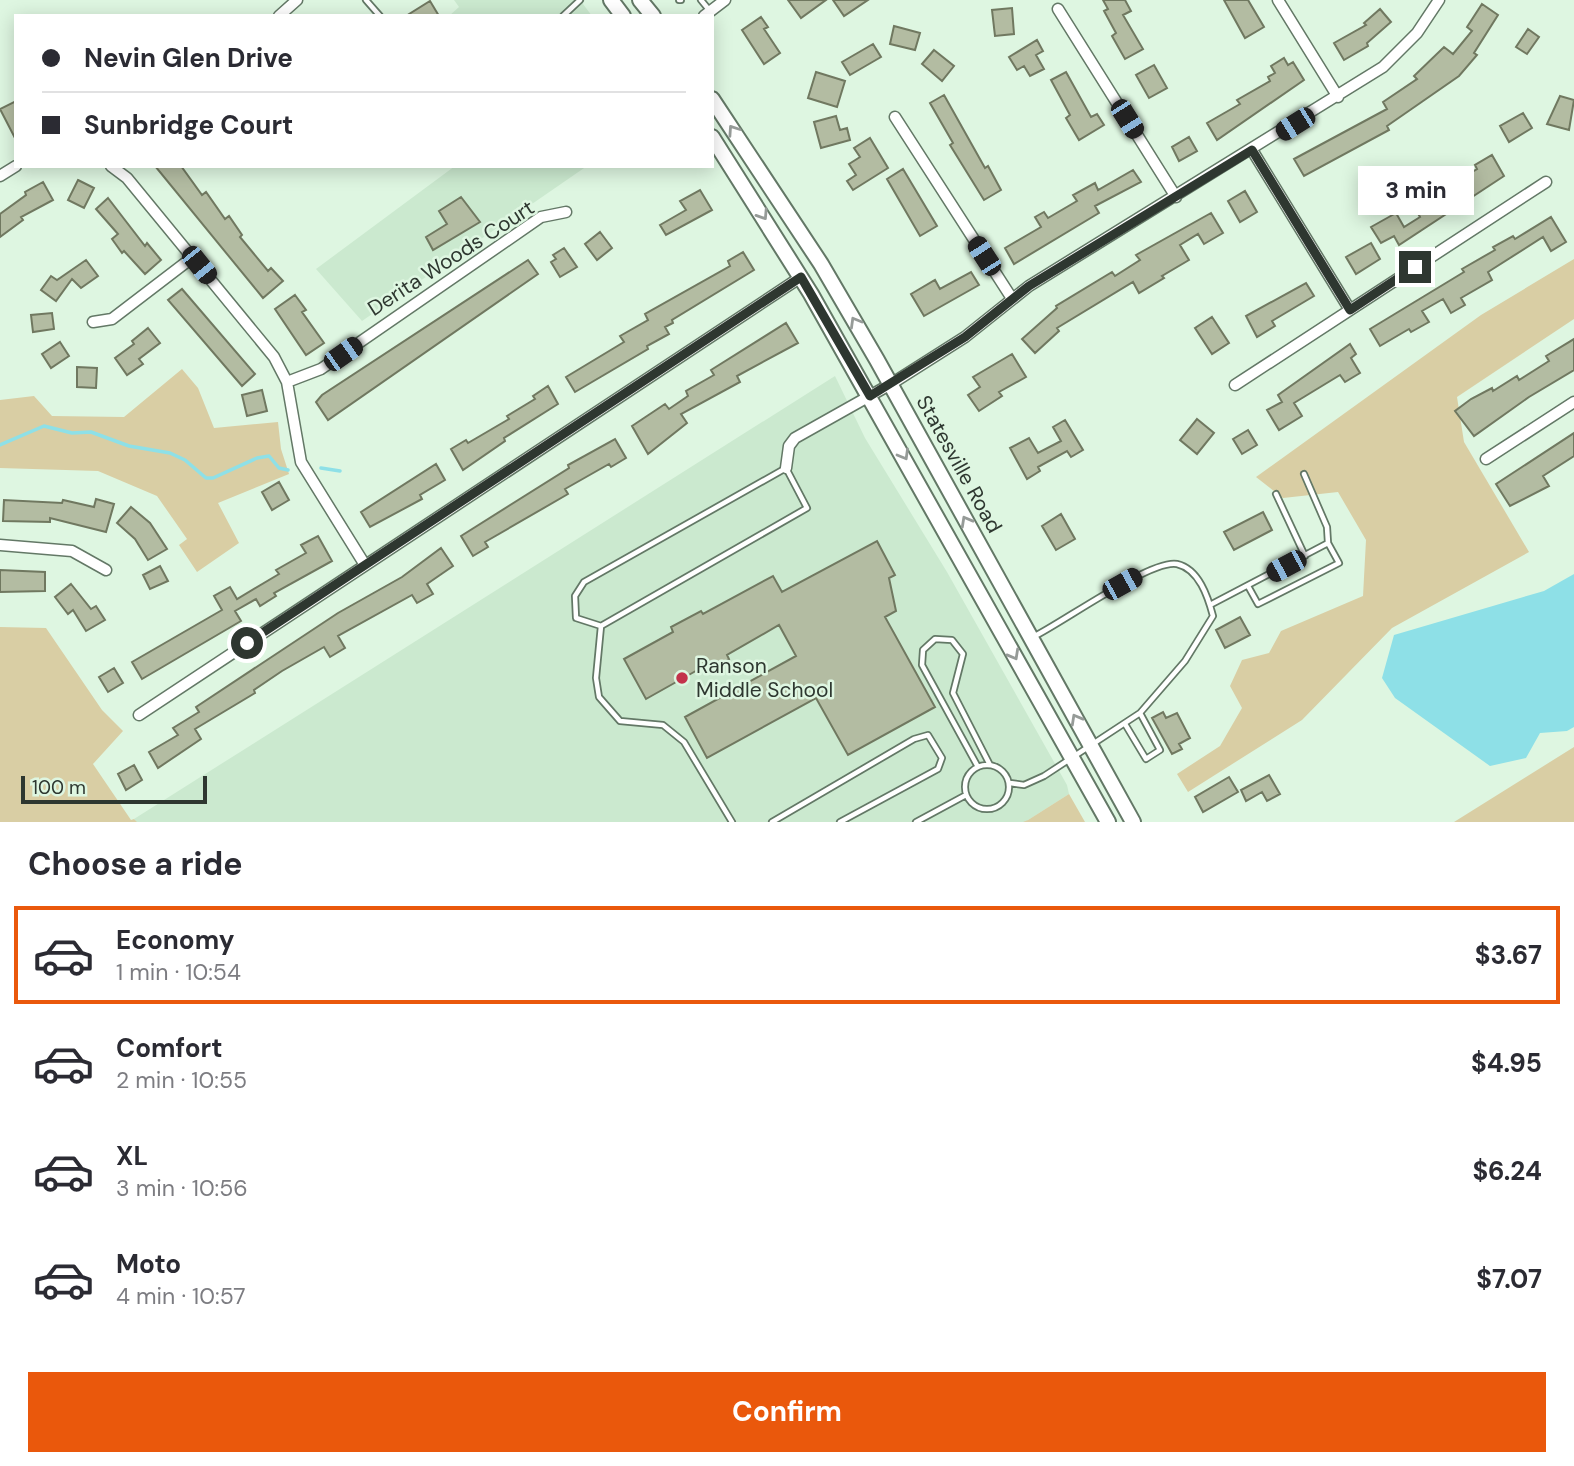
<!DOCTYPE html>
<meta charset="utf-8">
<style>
body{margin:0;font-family:"DM Sans",sans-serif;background:#f2f2f3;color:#2b2b33;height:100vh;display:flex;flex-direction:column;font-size:26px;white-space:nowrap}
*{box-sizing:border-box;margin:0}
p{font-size:23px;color:#7c7c81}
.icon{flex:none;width:38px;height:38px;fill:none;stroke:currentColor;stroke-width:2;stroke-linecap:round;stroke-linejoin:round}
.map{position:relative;height:822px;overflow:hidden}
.drawer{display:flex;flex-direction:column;background:#fff;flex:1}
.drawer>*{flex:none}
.hud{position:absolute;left:14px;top:14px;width:700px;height:154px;border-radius:0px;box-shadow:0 4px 18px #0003;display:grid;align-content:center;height:154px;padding:0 28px;background:#fff}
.scale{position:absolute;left:21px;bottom:18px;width:186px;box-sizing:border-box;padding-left:7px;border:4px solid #2e3730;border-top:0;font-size:19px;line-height:24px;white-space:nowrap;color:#2e3730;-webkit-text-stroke:5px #def6e1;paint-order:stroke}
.end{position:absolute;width:32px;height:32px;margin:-16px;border:9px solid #2e3730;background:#fff;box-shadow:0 0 0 4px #fff}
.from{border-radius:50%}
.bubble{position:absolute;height:49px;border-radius:0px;background:#fff;box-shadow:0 4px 18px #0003;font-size:23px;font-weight:700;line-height:49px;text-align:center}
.car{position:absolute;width:21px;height:42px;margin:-21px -10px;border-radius:9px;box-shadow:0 0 5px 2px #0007;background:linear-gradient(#222 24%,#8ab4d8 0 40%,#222 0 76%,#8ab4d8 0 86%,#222 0)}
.hud b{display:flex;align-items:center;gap:24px;height:66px;font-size:26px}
.hud b+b{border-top:2px solid #e1e1e2}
.hud i{width:18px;height:18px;background:#2b2b33}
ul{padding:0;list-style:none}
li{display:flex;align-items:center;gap:21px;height:98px;margin:0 14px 10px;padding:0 14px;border:4px solid transparent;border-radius:0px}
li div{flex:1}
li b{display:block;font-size:26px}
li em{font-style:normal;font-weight:700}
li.current{border-color:#ea580c}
li>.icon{width:63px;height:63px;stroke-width:1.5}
h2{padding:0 28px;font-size:32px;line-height:84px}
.primary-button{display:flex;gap:14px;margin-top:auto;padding:14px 28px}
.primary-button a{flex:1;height:80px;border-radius:0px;background:#ea580c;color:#fff;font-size:28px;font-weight:700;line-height:80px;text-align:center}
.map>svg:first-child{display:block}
</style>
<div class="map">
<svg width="1574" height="822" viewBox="0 0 1574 822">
<rect width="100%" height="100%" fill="#def6e1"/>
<!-- built -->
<path fill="#cbe9cf" d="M454,0H580L592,16H449L459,7Z
M455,166H587L362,321L316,269Z
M835,376L865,438L947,572L1067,785L1069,794L1025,822H136L134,819Z"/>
<!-- green -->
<path fill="#d9cea4" d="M1574,259V319L1457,397L1464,442L1529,552L1392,628L1302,720L1188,792L1177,774L1220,746L1242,708L1230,686L1242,660L1269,653L1281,631L1363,596L1366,540L1338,492L1283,498L1256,477L1481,315Z
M182,369L198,388L214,428L278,422L281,449L289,474L218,503L239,543L197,572L179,545L187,539L157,496L98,471L0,468V400L34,396L52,416L124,417Z
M0,627L46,628L102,710L123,731L93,764L131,820L134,819L137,822H0Z
M1574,747V822H1454Z
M1069,794L1085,822H1023L1028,820Z"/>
<!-- water -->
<path fill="#8ee0e7" d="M1574,574V727L1567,731L1540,733L1526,758L1490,766L1395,698L1382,678L1394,635L1544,591Z"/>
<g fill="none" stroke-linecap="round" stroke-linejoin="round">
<!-- stream -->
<path stroke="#8ee0e7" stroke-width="3.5" d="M0,445L44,426L72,433L91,432L129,446L170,453L185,460L206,478H213L257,458L269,456L279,468L288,470
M321,468L340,471"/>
</g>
<!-- building -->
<path fill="#b3bca2" stroke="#707860" stroke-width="2" d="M788,0H826L801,18Z
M833,0H868L844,16Z
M1103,0H1125L1131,11L1123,15L1143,49L1125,59L1112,36L1116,33L1104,11L1108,9Z
M1224,0H1248L1264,27L1245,38Z
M430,1L439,16H406Z
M1482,4L1498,15L1474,53L1477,55L1459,76L1387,126L1389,130L1304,176L1294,159L1387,109L1383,102L1417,79L1414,76L1444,47L1453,54L1472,31L1467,27Z
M1012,8L1014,34L995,36L992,10Z
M1380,9L1391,22L1367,43L1368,46L1344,60L1334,43L1366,25L1364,23Z
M761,17L768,27L764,29L780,53L764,64L742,30Z
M894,26L920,33L915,50L890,44Z
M1528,29L1539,37L1527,54L1516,47Z
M1037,40L1043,51L1036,55L1044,69L1030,76L1024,66L1017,70L1009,57Z
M873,44L881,57L850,75L842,62Z
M934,50L954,66L942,81L922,64Z
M1284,58L1288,65L1293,62L1304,80L1217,140L1207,123L1240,104L1237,100L1270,81L1268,77L1275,73L1271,66Z
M1154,65L1167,88L1149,98L1136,75Z
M816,72L845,81L837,107L808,98Z
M1066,72L1091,117L1097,114L1104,125L1079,140L1066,118L1070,115L1051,80Z
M944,95L985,168L988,166L1001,190L984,200L950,145L953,143L930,103Z
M1560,96L1574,100L1569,130L1547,124Z
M16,101V140L0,109Z
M1523,113L1532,128L1509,142L1500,126Z
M836,116L840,130L847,128L850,140L821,148L814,122Z
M1189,137L1197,151L1179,161L1172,147Z
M870,138L888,168L853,190L847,181L856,175L849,164L860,157L854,148Z
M1492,155L1504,176L1399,245L1394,236L1381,243L1371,227L1396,213L1404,227L1420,217L1411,201L1426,192L1429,197L1477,169L1475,165Z
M155,166H181L202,195L206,192L225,219L229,216L242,235L240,237L268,271L271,268L283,281L263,298Z
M903,169L937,226L920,236L887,179Z
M1133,170L1141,182L1095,206L1099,213L1014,264L1005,248L1041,227L1035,217L1044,212L1048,218L1077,201L1073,195L1095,183L1098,190Z
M78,180L94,188L84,208L68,200Z
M43,182L53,200L21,217L23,220L0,237V214L26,195L25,192Z
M700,190L712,210L666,235L660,225L686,210L680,201Z
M1245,191L1257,212L1240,222L1228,201Z
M461,197L480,222L433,250L426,237L447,224L439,211Z
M108,198L145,246L147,243L161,260L145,274L124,251L122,253L112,239L118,234L96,209Z
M1211,213L1223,233L1204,244L1198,234L1180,245L1189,260L1162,276L1164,278L1139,293L1133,282L1057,328L1059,331L1035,353L1022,339L1057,308L1056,306L1112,272L1115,276L1140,260L1136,255Z
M1551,217L1566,242L1551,251L1543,237L1488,272L1492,280L1461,298L1465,305L1451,313L1443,299L1422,311L1429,322L1411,332L1409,329L1380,346L1370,329L1464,272L1462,269L1495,250L1493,247L1513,236L1515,239Z
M600,232L612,248L597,260L585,244Z
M1371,243L1380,259L1356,274L1346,257Z
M564,248L577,267L560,277L551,262L556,259L553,255Z
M743,252L754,270L672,320L673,323L665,327L669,334L647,346L648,349L575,392L566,377L624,342L620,336L648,320L645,314L730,266L728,261Z
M86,260L98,276L81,288L72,279L56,301L41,290L51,276L57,280Z
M528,260L538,274L328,420L316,402L322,395Z
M971,272L979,285L924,316L911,294L935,280L940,289Z
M1306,283L1314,296L1272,321L1275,326L1257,337L1246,316Z
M182,289L255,374L242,386L168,300Z
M295,295L306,310L302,312L324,343L306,355L275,309Z
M52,313L54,329L33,332L31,315Z
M1212,317L1229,343L1212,354L1195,328Z
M786,323L798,343L737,376L740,382L681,414L687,423L648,454L632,426L665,404L669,409L688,396L686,391L714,375L711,370Z
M148,328L160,343L139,359L143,364L127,375L115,358L134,344L132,341Z
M1574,339V370L1529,397L1474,436L1455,411L1471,399L1492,388L1493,391L1517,376L1519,380L1549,361L1546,356Z
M60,342L69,356L51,368L42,354Z
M1350,344L1356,354L1351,358L1360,373L1345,382L1340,375L1294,403L1302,416L1279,430L1267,410L1282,402L1278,395Z
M1012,354L1026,377L999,392L1002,396L979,411L968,395L980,387L973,377Z
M77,367L97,368L96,388L77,387Z
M548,386L558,404L504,438L505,441L463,470L451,449L466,440L468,443L509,419L507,416L535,399L533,396Z
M262,390L267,411L247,416L242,395Z
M1197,419L1214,433L1197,454L1180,440Z
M1065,420L1083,450L1071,457L1067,451L1038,467L1040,471L1027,479L1010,448L1029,438L1038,453L1061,441L1053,427Z
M1248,430L1257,445L1242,454L1233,439Z
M1574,433V456L1543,476L1549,486L1510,506L1496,484Z
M615,439L626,458L611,467L609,464L565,489L568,494L485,542L488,547L473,556L461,536L569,468L568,465Z
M436,464L445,480L420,495L422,499L370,527L361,512Z
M279,482L289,500L272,510L262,492Z
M96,499L114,504L106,532L50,518V522L3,521L4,500L62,503L63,500L94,507Z
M131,507L150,523L167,549L148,560L135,539L117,523Z
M1263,512L1272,530L1234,550L1224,532Z
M1061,514L1075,539L1056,550L1042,526Z
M318,536L332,561L274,593L276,596L260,606L256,599L235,611L241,621L142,679L132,662L222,610L214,596L230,587L237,599L279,574L276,570L306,553L301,545Z
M877,541L895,575L889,578L896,611L885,617L935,707L848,755L816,698L707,758L685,717L796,656L779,625L727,655L729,659L713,668L710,663L646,699L624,659L673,632L671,627L701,611L703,614L773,576L782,592Z
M441,548L453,566L427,584L433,594L417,603L412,595L338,636L345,648L330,657L324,647L282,671L254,690L255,693L195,729L201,739L158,768L149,752L178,735L173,728L199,712L196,707L338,613L402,577Z
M160,566L168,581L150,589L143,575Z
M0,570L45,572V591L0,592Z
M71,584L91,609L96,606L105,620L86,631L73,610L68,614L55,597Z
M1240,617L1250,635L1225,648L1216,630Z
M114,668L123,683L108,692L99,677Z
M1163,712L1166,718L1177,713L1190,738L1179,744L1182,749L1172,754L1152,718Z
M134,765L142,780L126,790L118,774Z
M1269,775L1280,794L1267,801L1262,792L1246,801L1241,790Z
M1229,777L1238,792L1203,812L1195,797Z"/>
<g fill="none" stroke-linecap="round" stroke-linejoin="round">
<defs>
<path id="service" d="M366,0L380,16
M679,0H681
M701,0L710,11
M563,16L580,0
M786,468L807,508L601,626L576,618L575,596L584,582Z
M1276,494L1305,556
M1248,586L1258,604L1339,563L1328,543L1327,527L1304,474
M1210,605L1328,543
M601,626L596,678L599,697L620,721L663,725L684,742L732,822
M1125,724L1146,759L1160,750L1140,713
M965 787a22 22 0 1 1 44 0a22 22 0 1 1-44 0Z
M978,767L922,665L923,650L935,639L952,640L963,654L953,693L990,765
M1010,783L1024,785L1044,776L1140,713L1185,661L1213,616C1208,597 1199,569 1177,564C1151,559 1062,623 1033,637
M772,822L914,739L928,735L942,758L938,769L840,822
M916,822L966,795"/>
<path id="minor" d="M1278,0L1338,97
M1058,9L1176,197
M279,16L297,0
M704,16L725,0
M895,117L1011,297
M1252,150L1350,310
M111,166L127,178L274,357L287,382L301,462L365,565
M0,176L16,166
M93,322L112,319L193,257
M287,382L321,369L541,217L566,212
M1235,385L1546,182
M1486,459L1574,402
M786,468L789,446L795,438L891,384L965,337L1029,286L1383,67L1417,33L1439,0
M0,545L72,551L106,570
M139,715L801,277"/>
<path id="secondary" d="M611,0L623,16
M640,0L653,16
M712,99L821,264L877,360L1133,822
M712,137L811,294L1108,822"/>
</defs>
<!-- service casing -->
<use href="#service" stroke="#637866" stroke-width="8"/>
<!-- minor casing -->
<use href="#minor" stroke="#637866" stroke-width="13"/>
<!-- secondary casing -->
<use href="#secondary" stroke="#637866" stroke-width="18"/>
<!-- service -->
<use href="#service" stroke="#fff" stroke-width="4.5"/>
<!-- minor -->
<use href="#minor" stroke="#fff" stroke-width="10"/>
<!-- secondary -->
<use href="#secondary" stroke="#fff" stroke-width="14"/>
</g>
<!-- one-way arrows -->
<defs><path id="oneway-chevron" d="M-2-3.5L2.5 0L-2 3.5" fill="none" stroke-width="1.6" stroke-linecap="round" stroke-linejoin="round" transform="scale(1.75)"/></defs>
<g stroke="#969b98">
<use href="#oneway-chevron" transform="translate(733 130) rotate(-124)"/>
<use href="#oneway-chevron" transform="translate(763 215) rotate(57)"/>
<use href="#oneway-chevron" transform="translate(855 322) rotate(-120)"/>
<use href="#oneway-chevron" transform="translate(904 455) rotate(60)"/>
<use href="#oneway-chevron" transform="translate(966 521) rotate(-119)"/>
<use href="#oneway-chevron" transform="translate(1014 655) rotate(61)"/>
<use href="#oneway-chevron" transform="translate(1076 719) rotate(-119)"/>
</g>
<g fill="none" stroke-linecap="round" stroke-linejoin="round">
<!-- route -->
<path stroke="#2e3730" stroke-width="9" d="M247,643L801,277L870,396L965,337L1029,286L1252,150L1350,310L1415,267"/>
</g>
<!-- markers -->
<circle fill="#c3324b" stroke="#def6e1" stroke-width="2.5" cx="682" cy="678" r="7"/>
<g text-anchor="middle" stroke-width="5" stroke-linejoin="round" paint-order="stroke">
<!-- street labels -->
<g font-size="21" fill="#2e3730" stroke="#def6e1">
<text transform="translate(451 258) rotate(-33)" y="7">Derita Woods Court</text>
<text transform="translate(959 464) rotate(61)" y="7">Statesville Road</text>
</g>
<!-- poi labels -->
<g font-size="21" fill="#2e3730" stroke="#def6e1" text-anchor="start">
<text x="696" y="673">Ranson<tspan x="696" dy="24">Middle School</tspan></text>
</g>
</g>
</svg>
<div class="scale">100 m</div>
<i class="end from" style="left:247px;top:643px"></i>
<i class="end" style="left:1415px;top:267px"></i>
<div class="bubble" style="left:1358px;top:166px;width:116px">3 min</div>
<i class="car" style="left:1127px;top:119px;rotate:148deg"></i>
<i class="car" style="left:1295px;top:124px;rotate:238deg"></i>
<i class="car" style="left:984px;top:256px;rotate:327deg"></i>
<i class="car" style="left:199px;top:265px;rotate:141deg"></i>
<i class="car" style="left:343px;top:354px;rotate:55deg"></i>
<i class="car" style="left:1286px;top:566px;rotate:242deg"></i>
<i class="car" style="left:1122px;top:584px;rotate:61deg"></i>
<div class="hud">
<b><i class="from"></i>Nevin Glen Drive</b>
<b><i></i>Sunbridge Court</b>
</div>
</div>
<section class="drawer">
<h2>Choose a ride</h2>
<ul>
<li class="current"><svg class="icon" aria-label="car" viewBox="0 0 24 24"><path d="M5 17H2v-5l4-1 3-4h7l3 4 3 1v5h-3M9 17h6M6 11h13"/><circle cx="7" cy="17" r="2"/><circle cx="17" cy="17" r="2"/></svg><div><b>Economy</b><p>1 min · 10:54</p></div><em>$3.67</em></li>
<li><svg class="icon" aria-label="car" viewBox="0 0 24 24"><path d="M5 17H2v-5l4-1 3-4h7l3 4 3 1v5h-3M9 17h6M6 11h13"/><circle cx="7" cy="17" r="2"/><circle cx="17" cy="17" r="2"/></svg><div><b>Comfort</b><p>2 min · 10:55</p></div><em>$4.95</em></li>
<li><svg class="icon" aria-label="car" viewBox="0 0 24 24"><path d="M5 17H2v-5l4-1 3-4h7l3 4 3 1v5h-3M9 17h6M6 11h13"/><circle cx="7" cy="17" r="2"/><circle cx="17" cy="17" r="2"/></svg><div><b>XL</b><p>3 min · 10:56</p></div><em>$6.24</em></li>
<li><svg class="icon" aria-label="car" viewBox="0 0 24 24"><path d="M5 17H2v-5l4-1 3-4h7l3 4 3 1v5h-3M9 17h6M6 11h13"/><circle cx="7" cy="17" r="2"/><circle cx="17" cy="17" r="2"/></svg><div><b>Moto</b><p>4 min · 10:57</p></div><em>$7.07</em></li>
</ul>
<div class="primary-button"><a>Confirm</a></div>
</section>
